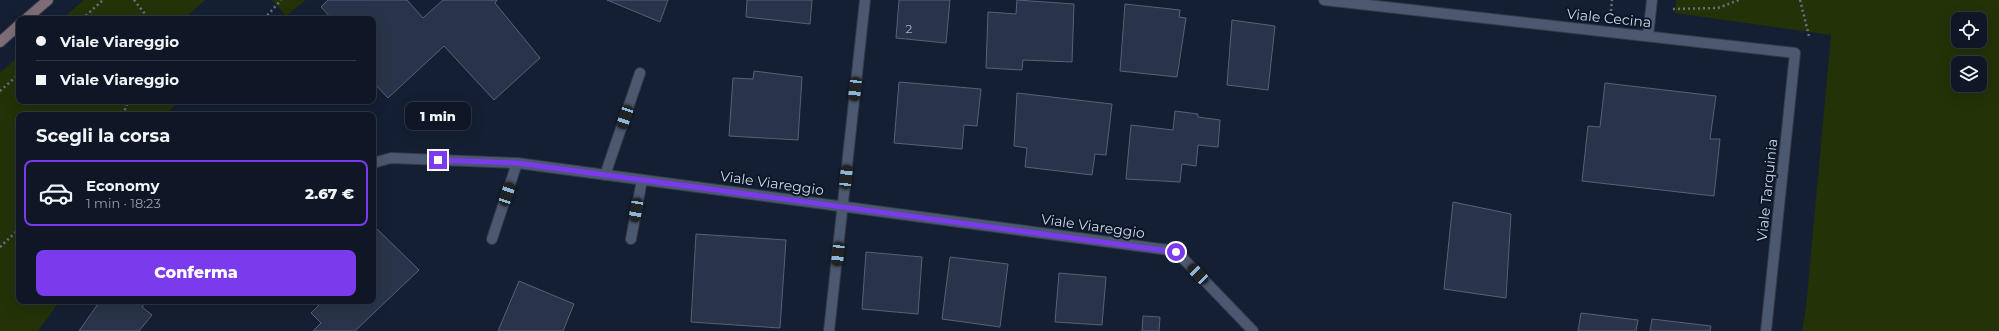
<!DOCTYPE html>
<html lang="it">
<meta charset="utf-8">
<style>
body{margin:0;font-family:Montserrat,sans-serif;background:#18202e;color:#f1f3f6;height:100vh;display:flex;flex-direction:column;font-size:15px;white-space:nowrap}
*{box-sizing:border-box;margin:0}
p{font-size:13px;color:#9b9fa7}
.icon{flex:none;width:22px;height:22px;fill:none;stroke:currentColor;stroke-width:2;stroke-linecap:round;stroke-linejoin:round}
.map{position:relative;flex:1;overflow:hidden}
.details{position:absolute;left:16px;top:112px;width:360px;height:192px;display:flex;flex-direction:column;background:#0f1726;border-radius:8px;box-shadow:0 4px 16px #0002,0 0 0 1px #2f3643}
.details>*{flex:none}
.banner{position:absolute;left:16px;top:16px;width:360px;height:88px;border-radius:8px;box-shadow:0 4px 16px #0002,0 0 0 1px #2f3643;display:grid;align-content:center;height:88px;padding:0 20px;background:#0f1726}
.buttons{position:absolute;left:1951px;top:12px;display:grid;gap:8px}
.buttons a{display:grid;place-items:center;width:36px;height:36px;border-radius:8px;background:#0f1726;box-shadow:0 4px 16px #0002,0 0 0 1px #2f3643;font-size:20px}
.end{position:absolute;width:18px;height:18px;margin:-9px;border:5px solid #7c3aed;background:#fff;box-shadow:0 0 0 2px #fff}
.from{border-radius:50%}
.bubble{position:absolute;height:28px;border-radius:8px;background:#0f1726;box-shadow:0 4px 16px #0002,0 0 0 1px #2f3643;font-size:13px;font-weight:800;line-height:28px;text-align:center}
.car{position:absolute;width:12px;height:24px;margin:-12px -6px;border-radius:5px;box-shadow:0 0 3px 1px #0007;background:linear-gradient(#222 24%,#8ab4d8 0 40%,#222 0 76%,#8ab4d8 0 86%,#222 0)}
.banner b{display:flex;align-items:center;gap:14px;height:38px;font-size:15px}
.banner b+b{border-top:1px solid #2f3643}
.banner i{width:10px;height:10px;background:#f1f3f6}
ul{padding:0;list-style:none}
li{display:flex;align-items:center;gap:12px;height:66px;margin:0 8px 6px;padding:0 12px;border:2px solid transparent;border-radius:8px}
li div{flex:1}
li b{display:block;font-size:15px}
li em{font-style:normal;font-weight:800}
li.on{border-color:#7c3aed}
li>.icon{width:36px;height:36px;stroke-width:1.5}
h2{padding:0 20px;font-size:18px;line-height:48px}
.cta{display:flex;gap:8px;margin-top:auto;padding:8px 20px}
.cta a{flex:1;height:46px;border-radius:8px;background:#7c3aed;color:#fff;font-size:16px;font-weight:800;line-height:46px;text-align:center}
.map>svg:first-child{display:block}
</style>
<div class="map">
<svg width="1999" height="331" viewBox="0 0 1999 331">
<rect width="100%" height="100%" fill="#141f33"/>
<!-- green -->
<path fill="#233207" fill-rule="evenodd" d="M84,0H205L184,19H62Z
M272,0H306L286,16Z
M1676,0H1999V331H1802L1806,308L1831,35L1675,13ZM1958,19H1980V41H1958ZM1958,63H1980V85H1958Z
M19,56V101H172L175,105L165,115H19V301H60L38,331H0V73Z"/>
<!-- building -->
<path fill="#29344a" stroke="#546179" d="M328,0H407L423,18L443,0H497L495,3L540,58L494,100L444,46L388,98L373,82V19H332L321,7Z
M607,0H668L660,22Z
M747,0H812L810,24L746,17Z
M899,0H950L946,43L896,38Z
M1017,0L1074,4L1072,62L1023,60L1022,70L986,68L988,12L1016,14Z
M1125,4L1180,10L1179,17L1186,18L1177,77L1120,71Z
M1232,20L1275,26L1268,90L1227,85Z
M754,71L802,77L798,140L729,136L733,78L753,79Z
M899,82L981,89L977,126L964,125L962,149L894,143Z
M1605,83L1716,96L1710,139H1720L1714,196L1582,181L1588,126L1600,127Z
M1017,93L1112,104L1106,155L1095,154L1092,175L1025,167L1027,148L1014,146Z
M1175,111L1198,114V117L1220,120L1218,147L1198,145L1196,166L1182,164L1180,182L1126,179L1131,125L1173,130Z
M1453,202L1511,214L1506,298L1444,289Z
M373,225L419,270L355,331H313L321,323L311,313L323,301H373Z
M696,234L786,240L780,328L691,322Z
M866,252L922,257L918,314L862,309Z
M950,257L1008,264L1000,327L942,319Z
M1059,273L1106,277L1102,325L1055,322Z
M519,281L574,304L563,331H498Z
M100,301H147L142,307L152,315L139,331H79Z
M1581,313L1638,320L1636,331H1578Z
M1143,316L1160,317L1159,331H1142Z
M1652,319L1711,326L1710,331H1650Z"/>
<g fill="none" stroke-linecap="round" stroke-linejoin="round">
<defs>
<path id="lane" d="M605,175L640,73
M492,239L517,163
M631,239L642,180"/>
<path id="street" d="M1324,0L1795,53L1766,331
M1648,36L1652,0
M373,163L391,158L517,163L1176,251L1253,331
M829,331L865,0"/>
<path id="secondary" d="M26,19L48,0
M0,42L19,25"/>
</defs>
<!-- lane casing -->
<use href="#lane" stroke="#343a4b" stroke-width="12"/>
<!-- street casing -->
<use href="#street" stroke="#343a4b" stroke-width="12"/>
<!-- secondary casing -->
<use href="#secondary" stroke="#343a4b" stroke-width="12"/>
<!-- path -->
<path stroke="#677182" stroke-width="2.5" stroke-dasharray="2 3" stroke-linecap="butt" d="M134,0L149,19
M1800,0L1809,36
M1673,9L1718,8L1739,0
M1611,11L1612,0
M82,19L103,0
M264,19L281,0
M0,91L19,74
M123,115L128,101
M0,247L19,229"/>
<!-- lane -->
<use href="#lane" stroke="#4b586f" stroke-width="10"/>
<!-- street -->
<use href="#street" stroke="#4b586f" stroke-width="10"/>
<!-- secondary -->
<use href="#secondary" stroke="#7e6d76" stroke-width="10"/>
</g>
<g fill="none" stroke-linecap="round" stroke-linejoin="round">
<!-- route -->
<path stroke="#7c3aed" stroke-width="5" d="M438,160L517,163L1176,252"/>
</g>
<g text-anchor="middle" stroke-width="4" stroke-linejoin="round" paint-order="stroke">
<!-- number labels -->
<g font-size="12" fill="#a7b0c0">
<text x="909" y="33">2</text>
</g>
<!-- street labels -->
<g font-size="14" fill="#d1d9e7" stroke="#0c1629">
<text transform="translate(1609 18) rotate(6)" y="5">Viale Cecina</text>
<text transform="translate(772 183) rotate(8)" y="5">Viale Viareggio</text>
<text transform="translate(1767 190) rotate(-84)" y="5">Viale Tarquinia</text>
<text transform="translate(1093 226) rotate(8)" y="5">Viale Viareggio</text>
</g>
</g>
</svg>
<div class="buttons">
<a><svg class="icon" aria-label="locate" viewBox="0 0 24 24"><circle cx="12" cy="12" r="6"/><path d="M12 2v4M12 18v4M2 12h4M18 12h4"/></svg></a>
<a><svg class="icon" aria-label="layers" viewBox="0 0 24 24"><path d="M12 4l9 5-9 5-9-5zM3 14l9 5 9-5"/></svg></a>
</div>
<i class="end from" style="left:1176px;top:252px"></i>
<i class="end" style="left:438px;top:160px"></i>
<div class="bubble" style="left:405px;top:102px;width:66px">1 min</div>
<i class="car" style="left:855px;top:89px;rotate:186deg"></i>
<i class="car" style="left:625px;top:117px;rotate:199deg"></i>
<i class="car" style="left:846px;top:177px;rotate:6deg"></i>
<i class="car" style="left:507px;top:194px;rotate:18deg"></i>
<i class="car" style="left:636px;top:210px;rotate:190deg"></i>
<i class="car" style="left:838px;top:254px;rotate:186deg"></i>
<i class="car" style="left:1198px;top:274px;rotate:316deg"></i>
<div class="banner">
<b><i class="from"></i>Viale Viareggio</b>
<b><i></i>Viale Viareggio</b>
</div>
<section class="details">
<h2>Scegli la corsa</h2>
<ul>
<li class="on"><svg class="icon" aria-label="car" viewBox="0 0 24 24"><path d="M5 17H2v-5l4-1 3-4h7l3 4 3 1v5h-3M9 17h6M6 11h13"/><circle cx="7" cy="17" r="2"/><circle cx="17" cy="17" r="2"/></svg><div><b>Economy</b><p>1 min · 18:23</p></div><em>2.67 €</em></li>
</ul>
<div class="cta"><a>Conferma</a></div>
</section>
</div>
